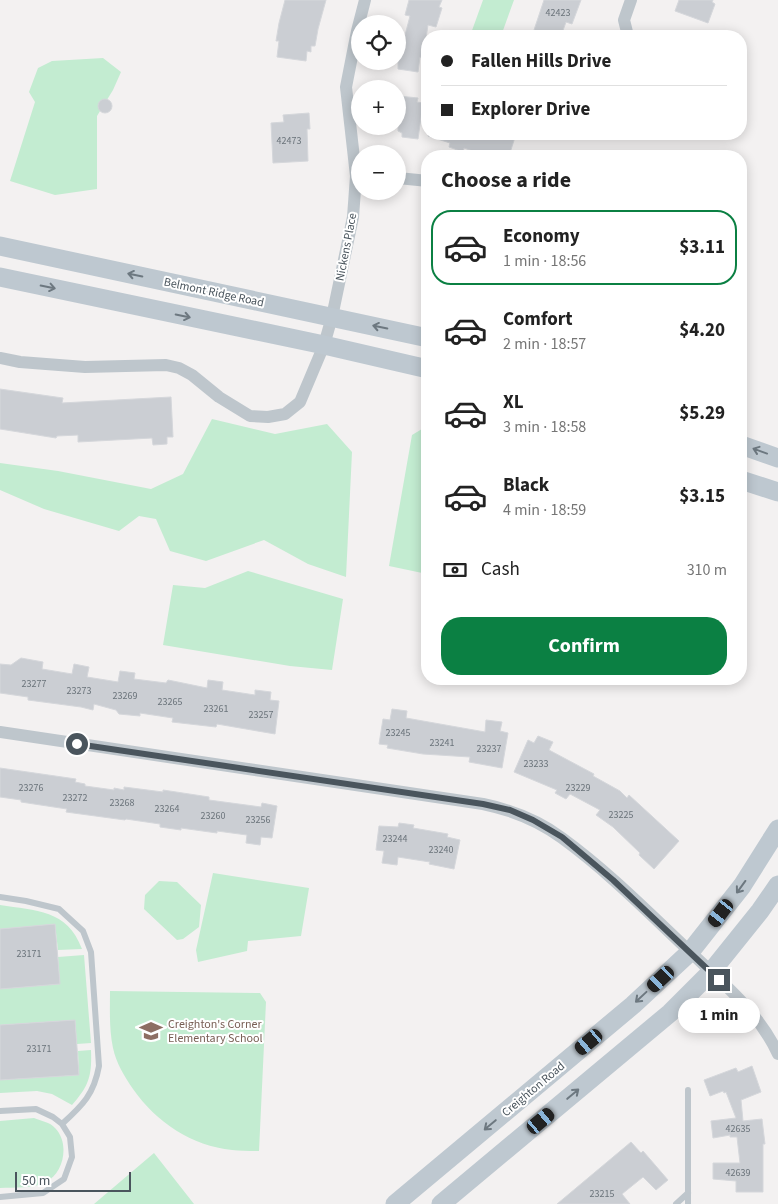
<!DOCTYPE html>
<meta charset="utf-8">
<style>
body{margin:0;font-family:"Source Sans 3",sans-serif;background:#f2f2f2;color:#222;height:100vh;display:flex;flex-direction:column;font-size:19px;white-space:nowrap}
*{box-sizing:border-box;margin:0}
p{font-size:16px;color:#767676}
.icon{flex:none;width:28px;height:28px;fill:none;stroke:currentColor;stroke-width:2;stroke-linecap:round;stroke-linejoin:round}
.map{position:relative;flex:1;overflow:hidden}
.panel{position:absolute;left:421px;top:150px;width:326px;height:535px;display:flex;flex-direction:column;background:#fff;border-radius:20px;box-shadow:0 2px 12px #0003}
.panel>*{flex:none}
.top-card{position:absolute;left:421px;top:30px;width:326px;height:110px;border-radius:20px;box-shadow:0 2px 12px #0003;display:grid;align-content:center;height:110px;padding:0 20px;background:#fff}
.tools{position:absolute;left:351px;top:15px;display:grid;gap:10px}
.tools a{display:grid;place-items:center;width:55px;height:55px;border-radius:50%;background:#fff;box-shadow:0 2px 12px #0003;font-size:25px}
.scale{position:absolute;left:15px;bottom:12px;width:116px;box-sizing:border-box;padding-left:5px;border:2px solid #4a555d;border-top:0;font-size:14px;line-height:18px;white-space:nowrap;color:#4a555d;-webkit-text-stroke:4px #fff;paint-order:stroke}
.end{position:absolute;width:22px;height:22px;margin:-11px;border:6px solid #4a555d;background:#fff;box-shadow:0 0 0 2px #fff}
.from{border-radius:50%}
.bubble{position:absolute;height:35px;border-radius:18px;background:#fff;box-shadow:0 2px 12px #0003;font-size:16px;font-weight:700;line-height:35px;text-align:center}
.car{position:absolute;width:15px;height:30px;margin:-15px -8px;border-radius:6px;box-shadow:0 0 4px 1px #0007;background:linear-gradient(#222 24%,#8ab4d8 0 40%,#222 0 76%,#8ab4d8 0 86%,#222 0)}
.top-card b{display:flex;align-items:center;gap:18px;height:48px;font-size:19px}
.top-card b+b{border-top:1px solid #e0e0e0}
.top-card i{width:12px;height:12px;background:#222}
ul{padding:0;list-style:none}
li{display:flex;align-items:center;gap:15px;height:75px;margin:0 10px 8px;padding:0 10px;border:2px solid transparent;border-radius:20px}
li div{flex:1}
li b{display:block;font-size:19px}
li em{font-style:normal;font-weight:700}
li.active{border-color:#0b8043}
li>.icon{width:45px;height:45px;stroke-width:1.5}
h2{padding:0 20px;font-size:22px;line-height:60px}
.pay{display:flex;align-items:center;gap:12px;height:55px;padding:0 20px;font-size:19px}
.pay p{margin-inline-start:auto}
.action{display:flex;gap:10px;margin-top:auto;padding:10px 20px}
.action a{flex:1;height:58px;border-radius:20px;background:#0b8043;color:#fff;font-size:20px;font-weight:700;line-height:58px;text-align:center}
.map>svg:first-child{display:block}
</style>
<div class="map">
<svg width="778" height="1204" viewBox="0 0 778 1204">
<rect width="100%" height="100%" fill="#f3f1f1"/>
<!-- green -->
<path fill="#c3ecd1" d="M483,0H514L501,36H470Z
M103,58L121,72L113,90L97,116V189L55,195L10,181L35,102L29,92L38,68L52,61Z
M212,419L275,434L327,424L352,452L346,577L308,564L264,540L206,561L170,551L156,519L139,516L119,531L44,509L0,490V463L58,471L151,489L183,474Z
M427,426V574L389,566L412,435Z
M248,571L343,599L332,670L290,666L163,645L173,585L205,588Z
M213,873L309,888L301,936L248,941L247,951L198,962L196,950Z
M159,881L177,882L201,905L199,927L183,939L177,940L144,909L145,895Z
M0,905C36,911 67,909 82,949L58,950L55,924L0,929Z
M84,955L91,1043L77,1044L75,1020L0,1025V989L60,984L58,957Z
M110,991L260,993L266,1002L259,1151C250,1151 240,1151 232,1150C192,1146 156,1122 133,1089C125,1077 116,1063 113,1048C109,1029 110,1010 110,991Z
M91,1050C92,1076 89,1086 72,1105L52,1094L37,1091L0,1093V1080L79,1075L78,1051Z
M34,1118C41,1121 50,1122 55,1128C70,1143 64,1173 46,1182C33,1189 14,1187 0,1188V1121Z
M154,1153L194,1204H94Z"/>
<!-- building -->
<path fill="#cbced3" stroke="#d5d7db" d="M285,0H326L318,29L315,46H311V52L307,51L306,61L277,57L279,41H276L279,23Z
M409,0H442L439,7L442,8L436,27L428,25L423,58L420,57L418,72L398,69V38L404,39L410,16L405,15Z
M544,0H581L572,24L566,22L561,36H532Z
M679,0H713L712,2L715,4L708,23L675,11Z
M398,96L418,98L417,102L423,103L418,139L402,137V133L398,131Z
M98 106a7 7 0 1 1 14 0a7 7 0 1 1-14 0Z
M309,113L310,129H307L308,161L273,163L271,123L284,122L283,115Z
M429,134H516L509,156H487L464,148L463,152L449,147L450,143L428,136Z
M0,389L63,398L62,403L171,397L173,437H167V444L153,445L152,438L78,442V435L57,436L56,438L0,429Z
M21,658L43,662L42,669L72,674L74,664L89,667L87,677L118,682L120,671L135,673L134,679L166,683L168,680L207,688L208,680L223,682L222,690L255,695V690L271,692L270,700L279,701L275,734L217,724L216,727L172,722L173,718L140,713V716L119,714L116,710L94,704L93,710L81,707L28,700V697L0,693V664L11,665Z
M392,709L407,711L406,718L485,732L486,720L502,722L500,731L508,733L502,768L469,762L470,757L423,754L387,748L388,745L379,744L383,719L390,720Z
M538,736L553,742L549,750L594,774L593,776L620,791L627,798L629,795L679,841L654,869L639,855L640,853L613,827L596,815L600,810L570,794L566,799L555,793L557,790L514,772L528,740L534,743Z
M0,768L76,779L75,782L85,784V786L114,790V788L124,790V787L163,792V790L209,797V800L261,807L262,803L277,806L272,838L261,837L260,845L246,843L247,835L217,831V833L181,828V830L160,827V824L126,819L125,820L66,812L67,809L21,802V800L0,797Z
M399,823L414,825L413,828L448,834L447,837L460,840L454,869L429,864L430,862L398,857L397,865L382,863L384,851L376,850L379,826L398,827Z
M55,924L60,984L0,989V929Z
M75,1020L79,1075L0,1080V1025Z
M752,1066L761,1092L741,1100L743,1121L762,1119L765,1144H763V1192H736V1181L713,1179V1163H740L737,1137H730V1135L713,1138L711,1121L736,1118L726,1092L724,1093L723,1091L710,1096L704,1080L736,1068L738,1072Z
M631,1142L641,1153L643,1151L668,1180L656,1190L643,1177L622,1194L630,1204H557Z"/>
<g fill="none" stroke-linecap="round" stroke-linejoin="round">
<!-- lane -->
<path stroke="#bec6cc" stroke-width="6" d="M0,897L26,901L59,909L83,931L91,952L99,1066C94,1094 83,1105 62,1124
M0,1111L36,1109L53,1117L62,1124L70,1137L72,1157L64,1179L43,1193L0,1197
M676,1204L688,1193
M688,1204V1090"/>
<!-- street -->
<path stroke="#bec6cc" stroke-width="12" d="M628,36L624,20L631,0
M398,178L428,181
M0,358L20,362L85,367L166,365L179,368L192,375L219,397L250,416L268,417L285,414L300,402L324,345L332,317L353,217L356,176L346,87L357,31L365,0
M0,732L483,804C512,810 538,820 562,838C606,870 645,909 684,946C718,979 758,1010 778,1054"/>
<!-- secondary -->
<path stroke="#bec8d0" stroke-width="19" d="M0,246L428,338
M0,277L324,345L428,369
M741,445L778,458
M741,480L778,492
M395,1204L633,1005L690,952L742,886L778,829
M441,1204L670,1013L711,972L760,911L778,885"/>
</g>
<!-- one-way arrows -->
<defs><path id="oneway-shaft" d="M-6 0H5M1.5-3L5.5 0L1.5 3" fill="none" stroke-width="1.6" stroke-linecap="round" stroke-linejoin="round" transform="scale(1.25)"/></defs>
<g stroke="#6d7880">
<use href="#oneway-shaft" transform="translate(135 275) rotate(-168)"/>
<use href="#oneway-shaft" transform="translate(48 287) rotate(11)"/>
<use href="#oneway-shaft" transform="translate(183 316) rotate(12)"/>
<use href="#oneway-shaft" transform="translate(380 327) rotate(-168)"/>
<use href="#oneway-shaft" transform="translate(760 451) rotate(-160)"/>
<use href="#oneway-shaft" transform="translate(741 887) rotate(126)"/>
<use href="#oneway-shaft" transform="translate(641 997) rotate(137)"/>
<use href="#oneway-shaft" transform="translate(573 1094) rotate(-40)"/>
<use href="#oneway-shaft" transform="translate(490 1125) rotate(140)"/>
</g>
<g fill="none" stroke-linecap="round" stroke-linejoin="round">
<!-- route -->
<path stroke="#4a555d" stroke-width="6" d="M77,744L483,804L510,810L533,820L562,837L613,880L719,980"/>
</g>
<!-- icons -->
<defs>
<symbol id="school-bare" viewBox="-9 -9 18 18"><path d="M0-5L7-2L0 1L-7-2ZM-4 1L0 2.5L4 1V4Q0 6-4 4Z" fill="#8d6e63" stroke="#fff" stroke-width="2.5" paint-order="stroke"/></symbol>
</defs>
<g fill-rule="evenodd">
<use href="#school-bare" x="135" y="1015" width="32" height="32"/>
</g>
<g text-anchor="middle" stroke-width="4" stroke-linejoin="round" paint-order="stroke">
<!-- number labels -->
<g font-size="10" fill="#6a737a">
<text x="558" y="16">42423</text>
<text x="289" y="144">42473</text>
<text x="34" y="687">23277</text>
<text x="79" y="694">23273</text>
<text x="125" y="699">23269</text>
<text x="170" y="705">23265</text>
<text x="216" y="712">23261</text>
<text x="261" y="718">23257</text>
<text x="398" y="736">23245</text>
<text x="442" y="746">23241</text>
<text x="489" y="752">23237</text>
<text x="536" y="767">23233</text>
<text x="31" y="791">23276</text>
<text x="578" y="791">23229</text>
<text x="75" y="801">23272</text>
<text x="122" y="806">23268</text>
<text x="167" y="812">23264</text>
<text x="621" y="818">23225</text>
<text x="213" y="819">23260</text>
<text x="258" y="823">23256</text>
<text x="395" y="842">23244</text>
<text x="441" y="853">23240</text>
<text x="29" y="957">23171</text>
<text x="39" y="1052">23171</text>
<text x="738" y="1132">42635</text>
<text x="738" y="1176">42639</text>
<text x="602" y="1197">23215</text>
</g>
<!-- street labels -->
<g font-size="12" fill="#4a555d" stroke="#fff">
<text transform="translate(346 247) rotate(-79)" y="4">Nickens Place</text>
<text transform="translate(214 292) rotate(12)" y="4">Belmont Ridge Road</text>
<text transform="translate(533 1089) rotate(-40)" y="4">Creighton Road</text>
</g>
<!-- education labels -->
<g font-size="12" fill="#785e54" stroke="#fff" text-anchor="start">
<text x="168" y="1028">Creighton's Corner<tspan x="168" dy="14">Elementary School</tspan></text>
</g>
</g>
</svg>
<div class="tools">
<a><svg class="icon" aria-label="locate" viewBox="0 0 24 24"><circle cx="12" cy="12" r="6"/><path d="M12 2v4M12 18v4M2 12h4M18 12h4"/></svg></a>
<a>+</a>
<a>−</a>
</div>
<div class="scale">50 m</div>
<i class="end from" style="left:77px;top:744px"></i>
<i class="end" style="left:719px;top:980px"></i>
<div class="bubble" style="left:678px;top:998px;width:82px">1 min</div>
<i class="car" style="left:721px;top:913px;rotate:217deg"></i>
<i class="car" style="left:661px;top:979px;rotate:227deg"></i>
<i class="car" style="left:589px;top:1042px;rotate:230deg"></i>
<i class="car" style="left:541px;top:1121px;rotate:50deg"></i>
<div class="top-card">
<b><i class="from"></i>Fallen Hills Drive</b>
<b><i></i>Explorer Drive</b>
</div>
<section class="panel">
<h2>Choose a ride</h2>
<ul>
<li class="active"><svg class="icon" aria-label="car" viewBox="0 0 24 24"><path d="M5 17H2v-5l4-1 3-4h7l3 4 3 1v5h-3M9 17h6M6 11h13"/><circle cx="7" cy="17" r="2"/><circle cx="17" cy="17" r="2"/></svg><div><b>Economy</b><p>1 min · 18:56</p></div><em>$3.11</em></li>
<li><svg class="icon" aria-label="car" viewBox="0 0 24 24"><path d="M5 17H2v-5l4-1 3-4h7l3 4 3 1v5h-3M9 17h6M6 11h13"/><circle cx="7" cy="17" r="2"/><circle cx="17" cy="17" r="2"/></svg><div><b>Comfort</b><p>2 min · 18:57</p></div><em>$4.20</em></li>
<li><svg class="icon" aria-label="car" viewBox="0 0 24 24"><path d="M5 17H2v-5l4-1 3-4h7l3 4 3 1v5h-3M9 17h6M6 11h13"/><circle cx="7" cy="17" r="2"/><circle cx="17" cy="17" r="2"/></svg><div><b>XL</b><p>3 min · 18:58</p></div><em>$5.29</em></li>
<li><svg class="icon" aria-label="car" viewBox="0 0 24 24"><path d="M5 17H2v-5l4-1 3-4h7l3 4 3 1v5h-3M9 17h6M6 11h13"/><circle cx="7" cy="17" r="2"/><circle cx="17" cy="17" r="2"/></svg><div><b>Black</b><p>4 min · 18:59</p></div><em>$3.15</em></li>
</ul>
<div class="pay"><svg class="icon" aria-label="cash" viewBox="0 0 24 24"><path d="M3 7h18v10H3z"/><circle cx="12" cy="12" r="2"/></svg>Cash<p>310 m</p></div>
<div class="action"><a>Confirm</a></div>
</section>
</div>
